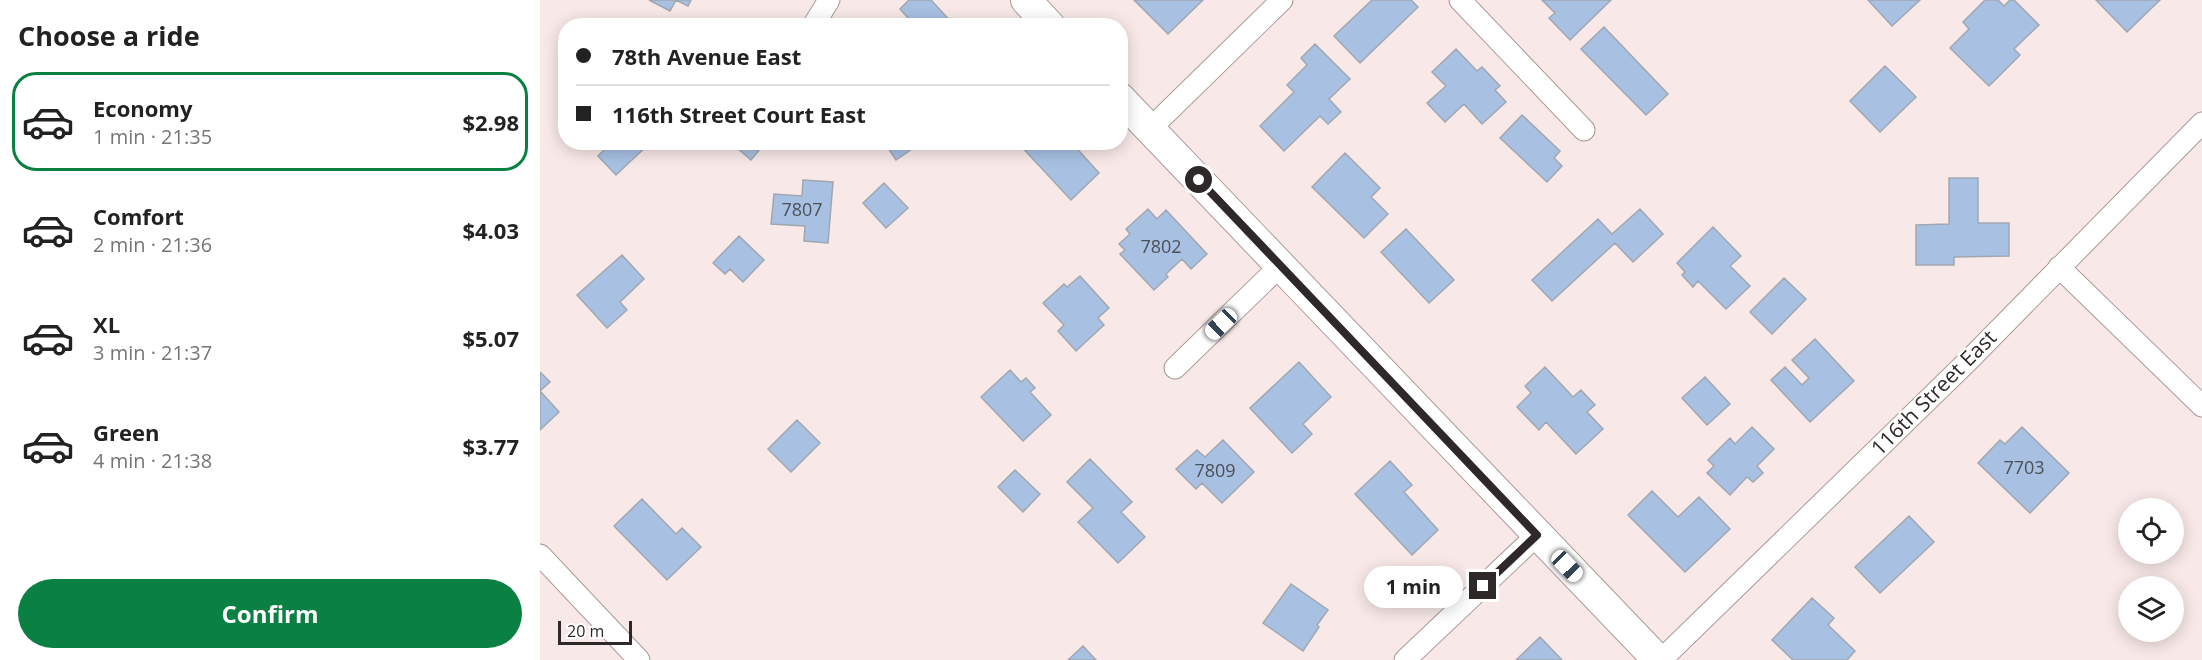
<!DOCTYPE html>
<meta charset="utf-8">
<style>
body{margin:0;font-family:"Open Sans",sans-serif;background:#f6f6f6;color:#222;height:100vh;display:flex;flex-direction:column;font-size:22px;white-space:nowrap}
*{box-sizing:border-box;margin:0}
p{font-size:20px;color:#767676}
.icon{flex:none;width:33px;height:33px;fill:none;stroke:currentColor;stroke-width:2;stroke-linecap:round;stroke-linejoin:round}
.map{position:relative;flex:1;overflow:hidden}
.sheet{display:flex;flex-direction:column;background:#fff;width:540px}
.sheet>*{flex:none}
.top-card{position:absolute;left:18px;top:18px;width:570px;height:132px;border-radius:24px;box-shadow:0 3px 15px #0003;display:grid;align-content:center;height:132px;padding:0 18px;background:#fff}
.controls{position:absolute;left:1578px;top:498px;display:grid;gap:12px}
.controls a{display:grid;place-items:center;width:66px;height:66px;border-radius:50%;background:#fff;box-shadow:0 3px 15px #0003;font-size:30px}
.scale{position:absolute;left:18px;bottom:15px;width:74px;box-sizing:border-box;padding-left:6px;border:3px solid #2e2928;border-top:0;font-size:16px;line-height:21px;white-space:nowrap;color:#2e2928;-webkit-text-stroke:4px #fff;paint-order:stroke}
.end{position:absolute;width:27px;height:27px;margin:-14px;border:8px solid #2e2928;background:#fff;box-shadow:0 0 0 3px #fff}
.from{border-radius:50%}
.bubble{position:absolute;height:42px;border-radius:21px;background:#fff;box-shadow:0 3px 15px #0003;font-size:20px;font-weight:700;line-height:42px;text-align:center}
.car{position:absolute;width:18px;height:36px;margin:-18px -9px;border-radius:8px;box-shadow:0 0 4px 2px #0007;background:linear-gradient(#fff 24%,#345 0 40%,#fff 0 76%,#345 0 86%,#fff 0)}
.top-card b{display:flex;align-items:center;gap:21px;height:57px;font-size:22px}
.top-card b+b{border-top:2px solid #e0e0e0}
.top-card i{width:15px;height:15px;background:#222}
ul{padding:0;list-style:none}
li{display:flex;align-items:center;gap:18px;height:99px;margin:0 12px 9px;padding:0 6px;border:3px solid transparent;border-radius:24px}
li div{flex:1}
li b{display:block;font-size:22px}
li em{font-style:normal;font-weight:700}
li.selected{border-color:#0b8043}
li>.icon{width:54px;height:54px;stroke-width:1.5}
h2{padding:0 18px;font-size:27px;line-height:72px}
.primary-button{display:flex;gap:12px;margin-top:auto;padding:12px 18px}
.primary-button a{flex:1;height:69px;border-radius:36px;background:#0b8043;color:#fff;font-size:24px;font-weight:700;line-height:69px;text-align:center}
main{display:flex;flex:1;min-height:0}
.map>svg:first-child{display:block}
</style>
<main>
<section class="sheet">
<h2>Choose a ride</h2>
<ul>
<li class="selected"><svg class="icon" aria-label="car" viewBox="0 0 24 24"><path d="M5 17H2v-5l4-1 3-4h7l3 4 3 1v5h-3M9 17h6M6 11h13"/><circle cx="7" cy="17" r="2"/><circle cx="17" cy="17" r="2"/></svg><div><b>Economy</b><p>1 min · 21:35</p></div><em>$2.98</em></li>
<li><svg class="icon" aria-label="car" viewBox="0 0 24 24"><path d="M5 17H2v-5l4-1 3-4h7l3 4 3 1v5h-3M9 17h6M6 11h13"/><circle cx="7" cy="17" r="2"/><circle cx="17" cy="17" r="2"/></svg><div><b>Comfort</b><p>2 min · 21:36</p></div><em>$4.03</em></li>
<li><svg class="icon" aria-label="car" viewBox="0 0 24 24"><path d="M5 17H2v-5l4-1 3-4h7l3 4 3 1v5h-3M9 17h6M6 11h13"/><circle cx="7" cy="17" r="2"/><circle cx="17" cy="17" r="2"/></svg><div><b>XL</b><p>3 min · 21:37</p></div><em>$5.07</em></li>
<li><svg class="icon" aria-label="car" viewBox="0 0 24 24"><path d="M5 17H2v-5l4-1 3-4h7l3 4 3 1v5h-3M9 17h6M6 11h13"/><circle cx="7" cy="17" r="2"/><circle cx="17" cy="17" r="2"/></svg><div><b>Green</b><p>4 min · 21:38</p></div><em>$3.77</em></li>
</ul>
<div class="primary-button"><a>Confirm</a></div>
</section>
<div class="map">
<svg width="1662" height="660" viewBox="0 0 1662 660">
<rect width="100%" height="100%" fill="#f8e9e8"/>
<!-- building -->
<path fill="#a8c1e3" stroke="#a0a7b1" stroke-width="1.5" d="M109,0H151L148,6L136,0L130,11Z
M369,0H391L415,26H360L368,18L360,9Z
M594,0H663L628,34Z
M832,0H871L878,7L820,63L794,36Z
M1002,0H1071L1030,40L1009,18L1015,13Z
M1328,0H1380L1352,26Z
M1445,0H1458L1464,6L1470,0H1474L1499,25L1474,49L1480,55L1449,86L1410,48L1429,29L1423,22Z
M1556,0H1620L1587,32Z
M1064,27L1128,94L1106,115L1041,49Z
M775,44L810,79L789,99L801,112L788,124L780,116L744,151L720,126L754,92L747,85L767,65L761,58Z
M916,49L937,71L942,67L960,86L955,90L966,102L942,124L924,104L905,122L887,103L906,86L892,72Z
M1345,66L1376,97L1340,132L1310,101Z
M982,115L1020,151L1014,158L1022,166L1007,182L960,138Z
M72,142H111L76,175L58,156Z
M190,142H226L211,160Z
M344,142H382L356,160Z
M531,142L559,173L531,200L478,143Z
M805,153L840,188L831,197L848,214L824,238L772,187Z
M1409,178H1438V223H1469V256L1414,257V265H1376V225L1409,224Z
M263,180L293,182L288,243L264,241L265,226L231,224L234,194L262,196Z
M344,183L368,208L346,228L323,203Z
M608,209L617,219L626,210L667,254L651,269L642,259L626,274L628,277L614,290L580,254L585,250L579,244L590,234L586,229Z
M1100,209L1123,234L1093,262L1075,243L1012,301L992,280L1058,219L1072,234Z
M1173,227L1201,256L1190,266L1210,286L1186,309L1158,281L1153,287L1142,275L1145,272L1137,263Z
M866,229L914,280L889,303L841,252Z
M199,236L224,260L203,282L190,269L185,274L173,263Z
M82,255L104,279L80,302L87,310L67,328L37,295Z
M540,276L569,308L558,318L564,325L536,351L518,331L524,325L503,303L524,284L527,287Z
M1244,278L1266,299L1232,334L1210,312Z
M1275,339L1314,381L1270,422L1231,380L1245,367L1262,385L1269,378L1252,360Z
M759,362L791,397L763,424L772,434L752,453L710,408Z
M1005,367L1033,397L1041,390L1055,405L1047,412L1063,429L1036,454L1006,422L999,430L977,407L991,393L985,386Z
M470,370L481,382L486,378L495,388L490,392L511,415L483,441L441,397Z
M0,372L10,382L0,391L19,412L0,430Z
M1165,377L1190,404L1167,425L1142,398Z
M257,420L280,443L251,472L228,449Z
M1212,427L1234,449L1217,466L1223,473L1213,482L1207,477L1190,495L1167,473L1174,466L1168,460L1190,438L1195,444Z
M1482,427L1529,473L1490,513L1438,463L1460,440L1465,444Z
M683,440L714,472L682,503L662,483L656,489L636,469L657,450L665,457Z
M550,459L592,502L581,512L605,537L578,563L538,522L553,508L527,482Z
M850,461L872,485L864,492L898,530L872,555L815,494Z
M475,470L500,494L483,512L458,487Z
M1112,491L1138,517L1159,497L1190,529L1145,572L1088,515Z
M102,499L136,534L142,528L161,547L127,580L74,526Z
M1369,516L1394,542L1340,593L1315,567Z
M751,584L788,610L777,625L779,627L763,651L723,623Z
M1272,598L1294,618L1288,625L1315,651L1307,660H1253L1232,640Z
M1000,637L1022,660H976Z
M543,646L556,660H528Z"/>
<g fill="none" stroke-linecap="round" stroke-linejoin="round">
<defs>
<path id="street" d="M920,0L1044,130
M273,26L289,0
M610,129L742,0
M1519,267L1662,406
M635,368L741,265
M0,555L99,660
M865,660L997,535
M1121,660L1430,359L1662,123"/>
<path id="secondary" d="M486,0L510,26
M580,98L1118,660"/>
</defs>
<!-- street casing -->
<use href="#street" stroke="#a99b99" stroke-width="23"/>
<!-- secondary casing -->
<use href="#secondary" stroke="#a99b99" stroke-width="32"/>
<!-- street -->
<use href="#street" stroke="#fff" stroke-width="21"/>
<!-- secondary -->
<use href="#secondary" stroke="#fff" stroke-width="30"/>
</g>
<g fill="none" stroke-linecap="round" stroke-linejoin="round">
<!-- route -->
<path stroke="#2e2928" stroke-width="8" d="M659,180L997,535L943,586"/>
</g>
<g text-anchor="middle" stroke-width="4.5" stroke-linejoin="round" paint-order="stroke">
<!-- number labels -->
<g font-size="18" fill="#4c4f57">
<text x="262" y="216">7807</text>
<text x="621" y="253">7802</text>
<text x="1484" y="474">7703</text>
<text x="675" y="477">7809</text>
</g>
<!-- street labels -->
<g font-size="21" fill="#2e2928" stroke="#fff">
<text transform="translate(1394 393) rotate(-45)" y="7">116th Street East</text>
</g>
</g>
</svg>
<div class="controls">
<a><svg class="icon" aria-label="locate" viewBox="0 0 24 24"><circle cx="12" cy="12" r="6"/><path d="M12 2v4M12 18v4M2 12h4M18 12h4"/></svg></a>
<a><svg class="icon" aria-label="layers" viewBox="0 0 24 24"><path d="M12 4l9 5-9 5-9-5zM3 14l9 5 9-5"/></svg></a>
</div>
<div class="scale">20 m</div>
<i class="end from" style="left:659px;top:180px"></i>
<i class="end" style="left:943px;top:586px"></i>
<div class="bubble" style="left:824px;top:566px;width:99px">1 min</div>
<i class="car" style="left:681px;top:324px;rotate:226deg"></i>
<i class="car" style="left:1027px;top:566px;rotate:136deg"></i>
<div class="top-card">
<b><i class="from"></i>78th Avenue East</b>
<b><i></i>116th Street Court East</b>
</div>
</div>
</main>
